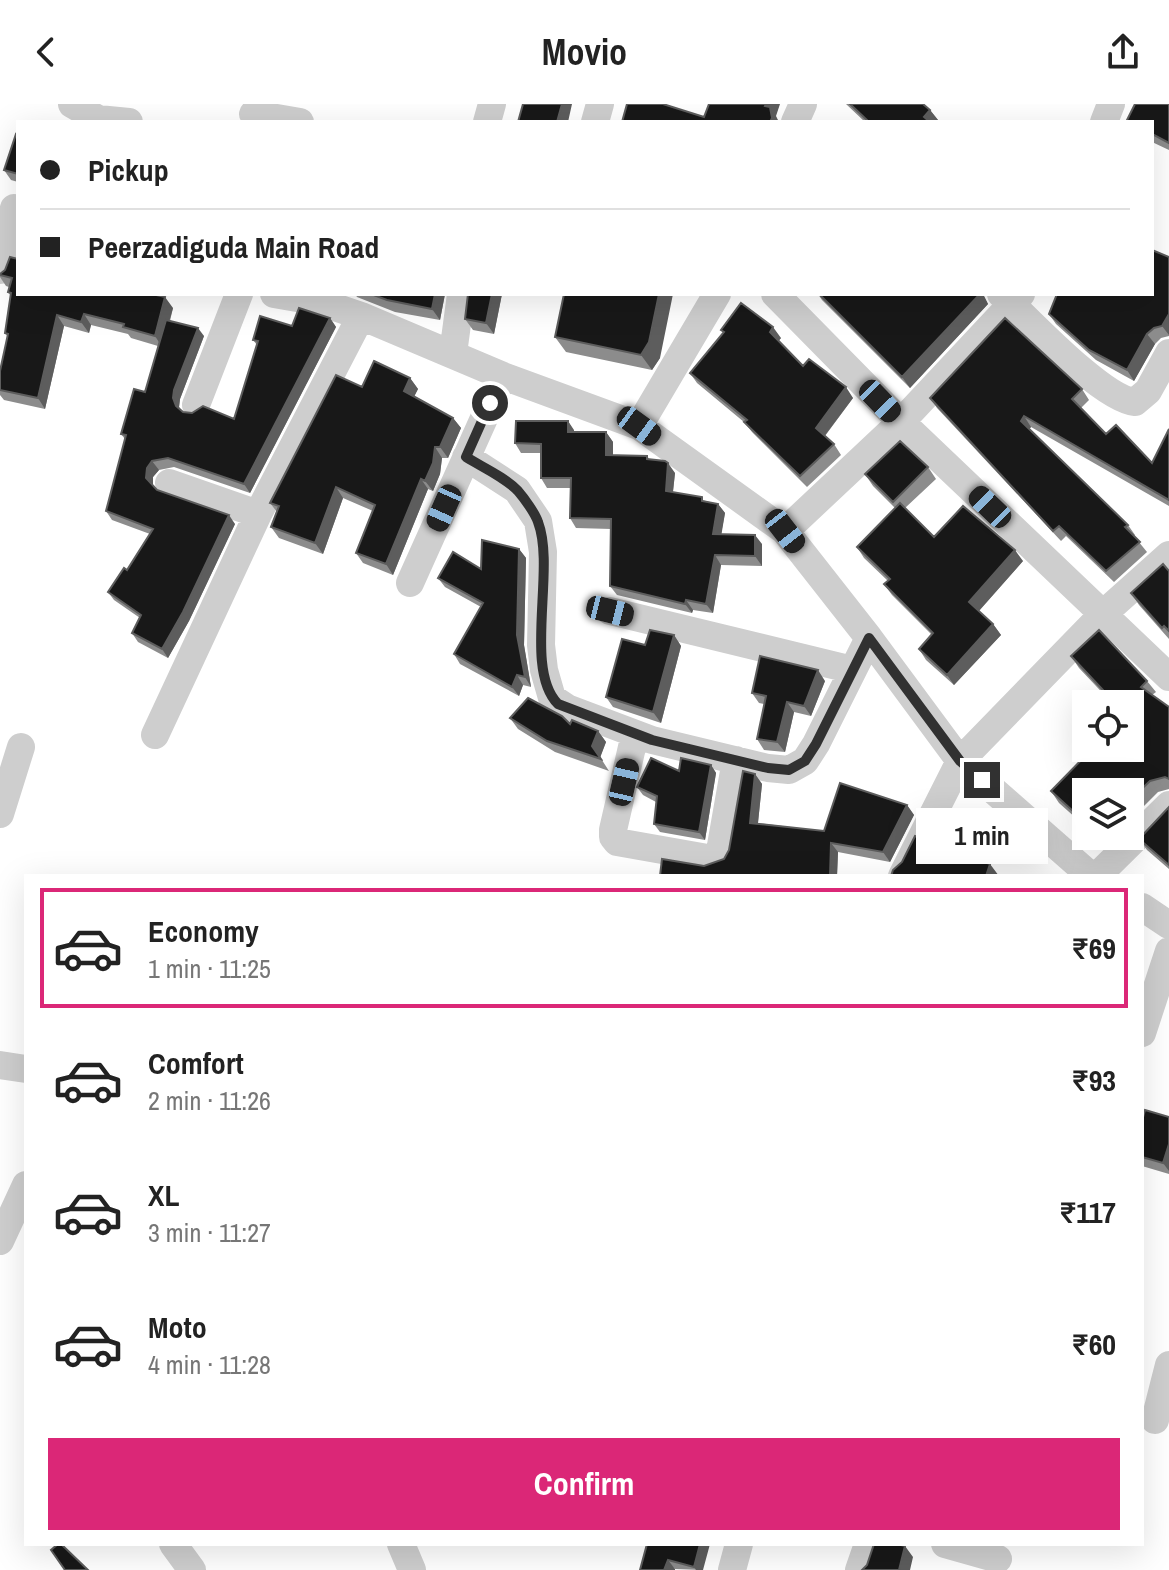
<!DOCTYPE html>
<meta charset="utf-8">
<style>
body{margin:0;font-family:"Archivo Narrow",sans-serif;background:#f6f6f6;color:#222;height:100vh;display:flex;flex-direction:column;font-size:30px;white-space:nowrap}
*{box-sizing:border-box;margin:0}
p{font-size:26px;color:#767676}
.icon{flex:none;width:44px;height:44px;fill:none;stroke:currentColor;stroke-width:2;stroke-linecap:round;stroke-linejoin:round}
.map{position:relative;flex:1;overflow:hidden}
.sheet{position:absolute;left:24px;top:770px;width:1120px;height:672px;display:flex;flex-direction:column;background:#fff;border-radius:0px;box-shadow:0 8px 32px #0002}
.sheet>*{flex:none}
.top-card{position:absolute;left:16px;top:16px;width:1138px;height:176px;border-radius:0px;box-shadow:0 8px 32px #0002;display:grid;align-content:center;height:176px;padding:0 24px;background:#fff}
.fabs{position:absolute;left:1072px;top:586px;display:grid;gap:16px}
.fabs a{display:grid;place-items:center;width:72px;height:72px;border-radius:0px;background:#fff;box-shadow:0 8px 32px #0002;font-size:40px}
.end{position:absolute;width:36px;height:36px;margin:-18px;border:10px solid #313131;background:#fff;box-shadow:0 0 0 4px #fff}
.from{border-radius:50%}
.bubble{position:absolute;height:56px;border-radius:0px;background:#fff;box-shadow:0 8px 32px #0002;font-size:26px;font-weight:800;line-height:56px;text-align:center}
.car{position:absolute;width:24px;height:48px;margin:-24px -12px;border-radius:10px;box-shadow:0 0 6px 2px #0007;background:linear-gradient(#222 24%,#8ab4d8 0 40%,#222 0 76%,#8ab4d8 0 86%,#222 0)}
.top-card b{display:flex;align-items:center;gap:28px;height:76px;font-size:30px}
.top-card b+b{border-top:2px solid #e0e0e0}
.top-card i{width:20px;height:20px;background:#222}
ul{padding:14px 0 0;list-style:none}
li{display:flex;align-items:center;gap:24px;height:120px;margin:0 16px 12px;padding:0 8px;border:4px solid transparent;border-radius:0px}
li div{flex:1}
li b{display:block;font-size:30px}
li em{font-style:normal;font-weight:800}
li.selected{border-color:#db2777}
li>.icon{width:72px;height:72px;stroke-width:1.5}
.primary-button{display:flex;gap:16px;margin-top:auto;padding:16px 24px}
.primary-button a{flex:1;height:92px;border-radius:0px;background:#db2777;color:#fff;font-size:32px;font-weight:800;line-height:92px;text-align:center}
header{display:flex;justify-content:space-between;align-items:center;height:104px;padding:0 24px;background:#fff;font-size:36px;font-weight:800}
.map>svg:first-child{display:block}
</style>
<header><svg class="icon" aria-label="back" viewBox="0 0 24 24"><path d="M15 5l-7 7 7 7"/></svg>Movio<svg class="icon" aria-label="share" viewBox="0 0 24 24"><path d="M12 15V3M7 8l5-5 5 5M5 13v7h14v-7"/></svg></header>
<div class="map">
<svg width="1169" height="1466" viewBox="0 0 1169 1466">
<rect width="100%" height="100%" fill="#fff"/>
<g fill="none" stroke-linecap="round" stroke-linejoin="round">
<!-- minor -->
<path stroke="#cecece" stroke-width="28" d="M72,0L98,15L129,18
M253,10L300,18
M487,18L492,0
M595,18L600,0
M795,18L803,0
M1104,18L1111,0
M0,166L14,104
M274,190L320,198L361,212L503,272L639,322L785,427L869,534L960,657L1091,772
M775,190L901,318L1169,573
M1001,190C1028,215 1102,295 1135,298L1148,287L1169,249
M453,250L461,190
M196,301L239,190
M639,322L717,190
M466,353L517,386L538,417L543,448L541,541L544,566L552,594L567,604L652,636L768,664L789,666L805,657L816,640L869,534
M169,379L258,410
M785,427L901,318L1021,190
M410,479L503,272
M610,507L853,566
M635,630L613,726V733L617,738L713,755L719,753L736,656
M155,631L258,410L361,212
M0,710L21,643
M902,772L960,657L1103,510L1169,451
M1097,772L1169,701
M1142,803L1169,821
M1142,929L1169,847
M0,961L26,965
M0,1137L26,1081
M1155,1316L1169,1261
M173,1440L192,1466
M401,1440L412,1466
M945,1440L998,1455
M732,1466L739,1440
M859,1466L868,1440"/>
</g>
<!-- wall -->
<path fill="#8c8c8c" d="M846,0H923L930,6L938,16L936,18H865Z
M1169,0V46L1152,38V18Z
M18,31V78L11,76L4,66Z
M1169,153V232L1161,234L1155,240L1134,277L1096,256L1056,220L1049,210Z
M0,170L173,204L170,217L204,232L180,295L179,303L183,308L234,315L257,241L253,236L292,222L330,214L336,223L250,389L174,363L159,366L153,373V381L157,386L235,420L189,517L168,554L138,538L132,529L140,514L114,496L108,488L127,466L150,430L112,416L106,407L125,335L121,330L145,288L158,242L131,234L128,230L91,221L89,229L64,222L45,305L4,296L0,291V267L8,233L5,229L11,192L8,188L9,183L6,182L0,173Z
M355,190H445L440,216L395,208L357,193Z
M468,190H502L494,230L473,226L465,215Z
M818,190H983L988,200L910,284L822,196Z
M721,226L781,234L778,237L803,262L853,294L825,332L834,340L841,351L807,383L752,328L744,318L697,279L690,269L724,229Z
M555,233L660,254L652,266L566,248Z
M410,274L418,285L414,292L453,314L461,324L448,354H442L440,370L433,387L428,385L393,471L363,459L356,449L373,407L343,394L323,450L279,434L271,423L277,408L270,399L362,283Z
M1082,285L1089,296L1081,304L1106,330L1152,359L1169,325V402L1031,323L1029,325L1128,421L1135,431L1134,432L1147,448L1114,478L1066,432L1061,437L937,304L930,294Z
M568,317L574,328H606L613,338V351L647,352L650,356L675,369L673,388L706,397L718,400L725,409L721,430L762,440V462L721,461L713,509L693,506L692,509L617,491L610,482L611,425L576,424L570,414L571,384H547L541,374V349H521L515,339Z
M928,363L936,375L905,404L934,433L1023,457L979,507L993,520L1001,531L954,581L926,556L919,545L932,531L892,491L884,480L888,477L864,454L857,443L895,404L873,382L865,370Z
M519,445L526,454L524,541L531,583L523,581L519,592L460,560L454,550L481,503L445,483L438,474L481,465Z
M1169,467V535L1139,501L1131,489Z
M674,531L681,542L661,619L613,603L606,593L645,541Z
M1071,552L1147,577L1156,588L1152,591L1169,603V685L1158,688L1130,716V688H1086V723L1059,699L1051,687L1130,644V600H1113L1079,564Z
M825,577L811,612L794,608L785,648L764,646L757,635L764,600L759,599L752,589Z
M510,614L570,620L598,627L606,638L600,653L609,667L555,648L518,625Z
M711,661L716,669L705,736L660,728L654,720L656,698L643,691L637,683L679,667Z
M755,670L762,680L758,719L824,727L907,701L914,711L890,758L838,748L837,772H660L704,762L724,755L729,746Z
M1169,703V765L1147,746L1139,735Z
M1096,732H1113L1105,740Z
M1169,1013V1070L1142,1062V1017Z
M647,1440L703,1466L675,1465Z"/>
<!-- shaded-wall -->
<path fill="#5d5d5d" d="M562,0H572L568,18H557Z
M766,0H780L776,12L779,18H770L765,2Z
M930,6L938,16L936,18H928L924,13Z
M435,190H445L440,216L432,205Z
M492,190H502L494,230L486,219Z
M659,190H673L660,254L652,266L641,251Z
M980,190H983L988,200L910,284L902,273Z
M165,193L173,204L162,243L155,232Z
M84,210L91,221L89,229L81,218Z
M1169,210V231L1162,222Z
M57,211L64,222L45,305L38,294Z
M330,214L336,223L250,389L244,380Z
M773,223L781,234L777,239L770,228Z
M198,224L204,232L180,295L179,303L182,311L176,302L173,294L174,286Z
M1147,230L1155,240L1134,277L1127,266Z
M410,274L418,285L412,297L404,287Z
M846,283L853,294L823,334L816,324Z
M1024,312L1031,323L1028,327L1021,317Z
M453,314L461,324L448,354L440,343Z
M568,317L574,326V338L568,328Z
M606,328L613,338V360L606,351Z
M435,343L442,354L440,370L433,387L425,377Z
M152,357L159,366L153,373V383L146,374L147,364Z
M668,359L675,369L672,396L666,387Z
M421,375L428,385L393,471L386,460Z
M336,383L343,394L323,450L315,439Z
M718,400L725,409L720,439L713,430Z
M229,411L235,420L189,517L168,554L162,545Z
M755,431L762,440V462L755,452Z
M519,445L526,454L524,541L531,583L525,573L517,531Z
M1015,446L1023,457L977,509L969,498Z
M715,451L721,461L713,509L706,500Z
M686,496L693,506L692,509L685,500Z
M993,520L1001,531L954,581L947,571Z
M674,531L681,542L661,619L653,608Z
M818,566L825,577L811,612L804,602Z
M517,571L523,581L519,592L512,583Z
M787,598L794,608L785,648L777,638Z
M598,627L606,638L600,654L592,642Z
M711,661L716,669L705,736L699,728Z
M755,670L762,680L757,728L750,719Z
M907,701L914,711L890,758L883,748Z
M831,739L838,748L837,772H830Z
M990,760L999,772H986Z
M1169,1040V1067L1163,1059Z
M700,1440H710L703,1466H696L694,1463Z
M905,1442L913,1453L910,1466H899Z
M668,1456L675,1465V1466H664Z"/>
<!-- building -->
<path fill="#181818" stroke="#5d5d5d" stroke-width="2" d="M523,0H562L557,18H518Z
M627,0H663L704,13L709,0H766L765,2L770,3L772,14L770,18H622Z
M850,0H923L930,6L924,13L930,18H869Z
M1135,0H1169V39L1152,30V18H1126Z
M16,30L18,31V70L4,66Z
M1152,146L1169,153V210L1162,222L1154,224L1147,230L1127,266L1089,246L1049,210L1057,190H1152Z
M10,153L18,155V190H152L165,193L155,232L123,223L124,220L84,210L81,218L57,211L38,294L0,286V267L8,230L5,229L11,189L8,188L12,174L0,171V170L5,166Z
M371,190H435L432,205L387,196Z
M468,190H492L486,219L465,215Z
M564,190H659L649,238L641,251L555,233Z
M819,190H980L902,273Z
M741,199L773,223L770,228L803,262L809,255L846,283L816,324L834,340L800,372L744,318L747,316L690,269L724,228L721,226Z
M299,204L330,214L244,380L168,354L152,357L147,364L146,374L157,386L229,411L183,508L162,545L132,529L141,511L108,488L124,464L127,466L153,425L106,407L126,331L121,330L134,285L145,288L166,216L198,224L174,286L173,294L176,302L183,308L192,309L203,302L234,315L258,237L253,236L260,212L292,222Z
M1005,214L1082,285L1072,295L1106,330L1116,321L1152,359L1169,325V396L1024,312L1021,317L1128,421L1125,423L1140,438L1106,467L1059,422L1053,427L930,294Z
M374,257L410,274L404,287L453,314L440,343H435L433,359L425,377L421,375L386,460L356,449L375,401L336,383L315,439L271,423L279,402L270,399L336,271L362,283Z
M516,317H568V328H606V351L647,352V355L665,357L668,359L666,387L702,393V397L718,400L713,430L755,431V452L715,451L706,500L686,496L685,500L610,482L611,415L570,414L571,374H541V340L515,339Z
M900,337L928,363L893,398L865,370Z
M900,399L934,433L963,402L1015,446L969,498L993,520L947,571L919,545L933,529L884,480L890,475L857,443Z
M482,436L519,445L517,531L525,573L517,571L512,583L454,550L483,499L438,474L453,448L481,465Z
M1163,460L1169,467V527L1164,522L1162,524L1131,489Z
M650,526L674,531L653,608L606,593L622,535L645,541Z
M1099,526L1147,577L1141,583L1169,603V675L1165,673L1150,677L1130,696V688H1086V719L1051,687L1093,644H1130V600H1116L1071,552Z
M760,552L818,566L804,602L787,598L777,638L757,635L766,592L752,589Z
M528,594L562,612L570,620L572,616L598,627L592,642L601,655L547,637L510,614Z
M651,654L679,667L681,654L711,661L699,728L654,720L657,692L637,683Z
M743,667L755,670L750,719L824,727L840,679L907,701L883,748L831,739L830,772H660L662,755L704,762L724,755L729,746Z
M1169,703V761L1139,735Z
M915,732L990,760L986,772H891L893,766L902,758Z
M1145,1006L1169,1013V1040L1163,1059L1142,1053V1017Z
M58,1440H61L88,1466H65L51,1446Z
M647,1440H700L694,1463L668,1456L664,1466H640Z
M874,1440H897L905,1442L899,1466H862L867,1461Z"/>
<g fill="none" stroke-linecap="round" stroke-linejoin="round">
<!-- route -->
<path stroke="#313131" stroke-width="10" d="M490,299L466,353C482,363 505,373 518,387C524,394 535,409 538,418C556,465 523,565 558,600L652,636L768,664L789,666L805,657L816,640L869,534L960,657L982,676"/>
</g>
</svg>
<div class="fabs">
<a><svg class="icon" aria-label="locate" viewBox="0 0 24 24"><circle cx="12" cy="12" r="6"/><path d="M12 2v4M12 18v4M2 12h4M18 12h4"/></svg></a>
<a><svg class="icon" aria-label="layers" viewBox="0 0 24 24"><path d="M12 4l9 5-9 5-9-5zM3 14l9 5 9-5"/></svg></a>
</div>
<i class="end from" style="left:490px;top:299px"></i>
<i class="end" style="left:982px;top:676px"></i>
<div class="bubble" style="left:916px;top:704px;width:132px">1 min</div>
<i class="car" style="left:880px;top:297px;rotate:136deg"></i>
<i class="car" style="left:639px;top:322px;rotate:126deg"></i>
<i class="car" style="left:990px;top:403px;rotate:314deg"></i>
<i class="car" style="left:444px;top:404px;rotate:204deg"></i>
<i class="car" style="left:785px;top:427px;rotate:142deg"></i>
<i class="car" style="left:610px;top:507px;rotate:104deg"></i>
<i class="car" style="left:624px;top:678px;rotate:13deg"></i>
<div class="top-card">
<b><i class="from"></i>Pickup</b>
<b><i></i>Peerzadiguda Main Road</b>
</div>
<section class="sheet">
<ul>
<li class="selected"><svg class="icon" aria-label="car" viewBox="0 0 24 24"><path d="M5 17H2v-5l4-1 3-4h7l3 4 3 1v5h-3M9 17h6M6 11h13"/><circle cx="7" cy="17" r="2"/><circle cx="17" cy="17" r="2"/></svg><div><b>Economy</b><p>1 min · 11:25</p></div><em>₹69</em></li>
<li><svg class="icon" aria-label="car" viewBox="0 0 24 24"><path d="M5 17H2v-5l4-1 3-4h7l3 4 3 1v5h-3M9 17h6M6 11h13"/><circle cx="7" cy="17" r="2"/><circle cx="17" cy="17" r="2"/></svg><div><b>Comfort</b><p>2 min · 11:26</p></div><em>₹93</em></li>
<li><svg class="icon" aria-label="car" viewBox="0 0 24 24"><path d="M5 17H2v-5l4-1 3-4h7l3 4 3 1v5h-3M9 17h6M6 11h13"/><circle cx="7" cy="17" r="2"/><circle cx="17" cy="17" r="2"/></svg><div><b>XL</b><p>3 min · 11:27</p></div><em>₹117</em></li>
<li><svg class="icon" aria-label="car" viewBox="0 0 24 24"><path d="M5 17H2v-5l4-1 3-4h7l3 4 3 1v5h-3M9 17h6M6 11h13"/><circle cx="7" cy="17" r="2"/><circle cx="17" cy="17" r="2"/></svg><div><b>Moto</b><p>4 min · 11:28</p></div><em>₹60</em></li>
</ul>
<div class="primary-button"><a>Confirm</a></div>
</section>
</div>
